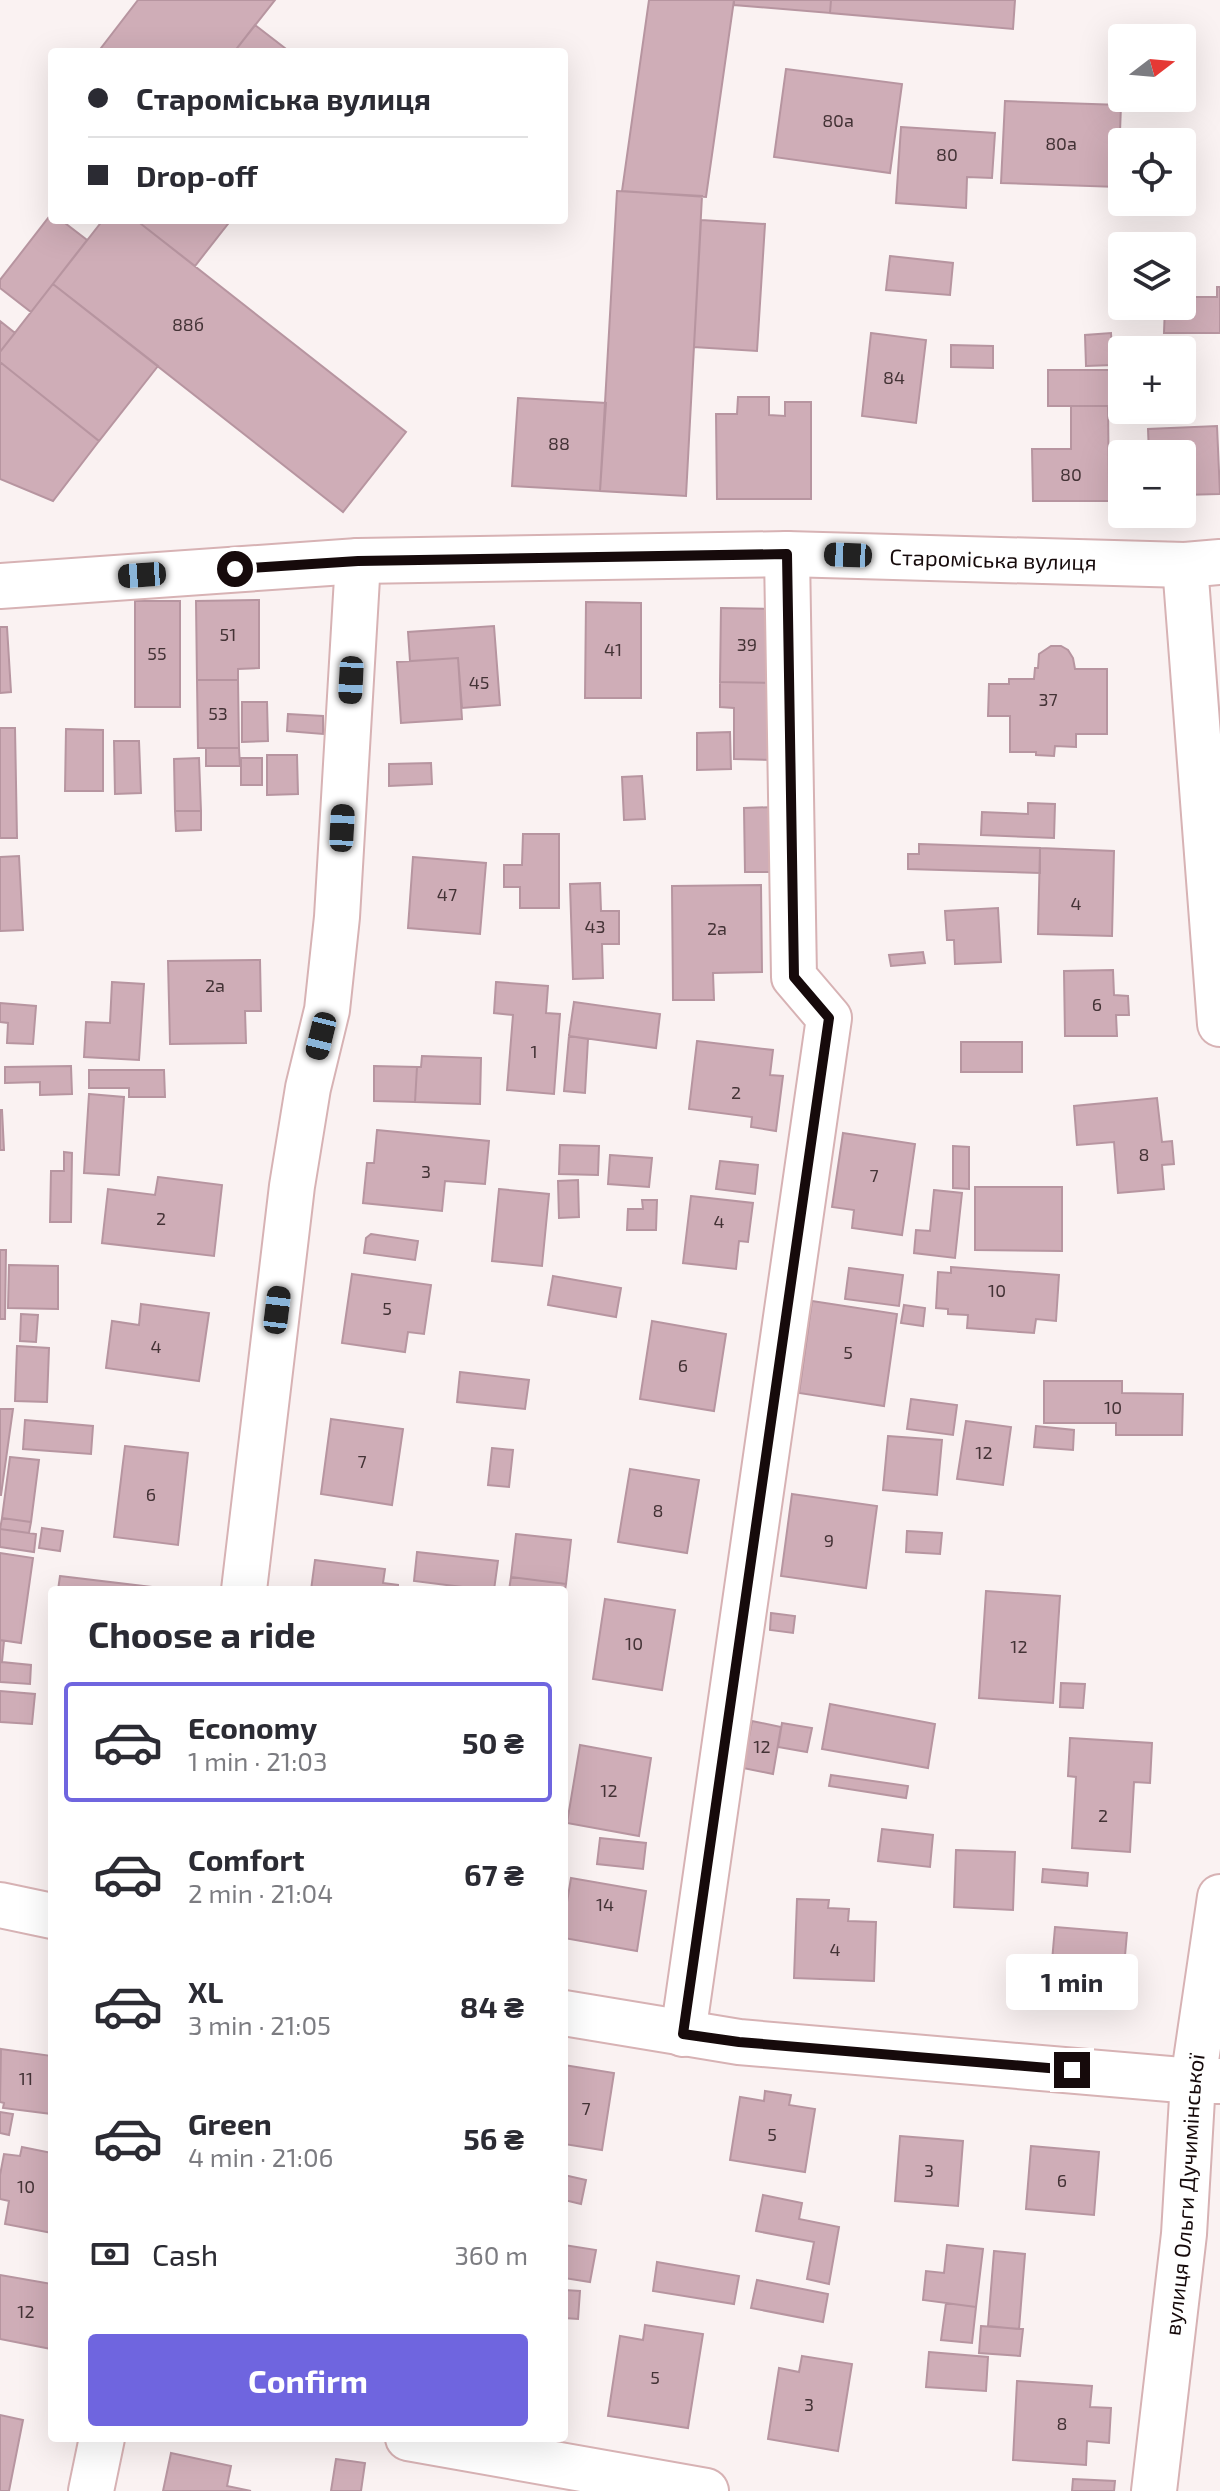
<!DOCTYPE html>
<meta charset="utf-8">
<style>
body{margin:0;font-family:"Exo 2",sans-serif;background:#f2f2f3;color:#2b2b33;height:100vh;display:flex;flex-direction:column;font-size:30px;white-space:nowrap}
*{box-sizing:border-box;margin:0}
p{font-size:26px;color:#7c7c81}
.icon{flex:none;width:44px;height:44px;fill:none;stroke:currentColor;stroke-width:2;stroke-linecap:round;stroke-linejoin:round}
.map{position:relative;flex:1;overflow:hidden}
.panel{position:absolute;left:48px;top:1586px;width:520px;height:856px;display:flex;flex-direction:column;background:#fff;border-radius:8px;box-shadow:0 8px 32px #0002}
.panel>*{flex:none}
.top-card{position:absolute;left:48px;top:48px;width:520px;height:176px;border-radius:8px;box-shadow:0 8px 32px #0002;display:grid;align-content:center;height:176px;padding:0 40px;background:#fff}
.needle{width:52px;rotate:74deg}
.controls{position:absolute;left:1108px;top:24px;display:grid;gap:16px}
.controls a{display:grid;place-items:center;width:88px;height:88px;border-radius:8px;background:#fff;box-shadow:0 8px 32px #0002;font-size:40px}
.end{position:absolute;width:36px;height:36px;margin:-18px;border:10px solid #160a0b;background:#fff;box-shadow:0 0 0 4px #fff}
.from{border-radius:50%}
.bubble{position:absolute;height:56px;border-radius:8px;background:#fff;box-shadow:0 8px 32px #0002;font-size:26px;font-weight:700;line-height:56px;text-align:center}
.car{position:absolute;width:24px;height:48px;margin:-24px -12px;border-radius:10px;box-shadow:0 0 6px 2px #0007;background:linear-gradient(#222 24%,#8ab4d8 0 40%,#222 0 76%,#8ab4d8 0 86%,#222 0)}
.top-card b{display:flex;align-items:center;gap:28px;height:76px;font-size:30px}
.top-card b+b{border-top:2px solid #e1e1e2}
.top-card i{width:20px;height:20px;background:#2b2b33}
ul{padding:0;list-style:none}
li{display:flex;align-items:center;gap:24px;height:120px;margin:0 16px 12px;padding:0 24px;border:4px solid transparent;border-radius:8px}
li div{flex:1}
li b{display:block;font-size:30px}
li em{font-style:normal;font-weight:700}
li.on{border-color:#6f65df}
li>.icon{width:72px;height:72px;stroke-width:1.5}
h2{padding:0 40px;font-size:36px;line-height:96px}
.pay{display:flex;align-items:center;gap:20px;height:88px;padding:0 40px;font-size:30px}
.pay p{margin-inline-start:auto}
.primary-button{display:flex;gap:16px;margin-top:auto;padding:16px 40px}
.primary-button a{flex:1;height:92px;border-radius:8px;background:#6f65df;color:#fff;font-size:32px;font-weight:700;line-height:92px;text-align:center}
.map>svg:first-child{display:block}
</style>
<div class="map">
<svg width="1220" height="2491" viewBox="0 0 1220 2491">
<rect width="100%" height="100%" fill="#faf2f2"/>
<!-- building -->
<path fill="#cfadb7" stroke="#b795a0" stroke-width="2" d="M138,0H275L234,52H98Z
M649,0H734L706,197L622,191Z
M734,0H831L830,13L734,5Z
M831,0H1015L1013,29L830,13Z
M255,25L290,52H234Z
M786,69L902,84L890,173L774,157Z
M1005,101L1121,105L1118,187L1001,183Z
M901,127L995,133L992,178L967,177L966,208L896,203Z
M617,191L702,196L686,496L600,491Z
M52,213V220H61L87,240L31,312L0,288V280Z
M103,220H136L406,432L343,512L53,284Z
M136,220H231L195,266Z
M701,220L765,224L757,351L694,347Z
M890,256L953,263L950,295L886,290Z
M53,284L158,366L99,441L0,362V352Z
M1217,287H1220V333H1164L1165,306H1182V297H1217Z
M0,321L15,333L0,352Z
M871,333L926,340L916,423L862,416Z
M1111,333L1113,365L1086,366L1085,335Z
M951,345L993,346V368L951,367Z
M0,362L99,441L53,501L0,479Z
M1048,370H1112V406H1048Z
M738,397H769V415L785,416V402H811V499H717L716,414H737Z
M518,398L606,403L600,491L512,486Z
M1071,406H1108L1109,501H1033L1032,449H1071Z
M1217,426L1220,494L1182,495V454H1149L1148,429Z
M259,600V668L238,669V680H197L196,601Z
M135,601H180V707H135Z
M586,602L641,603V698H585Z
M721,608L774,609L773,683L720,682Z
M494,626L500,705L462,708L458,658L410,661L408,632Z
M0,627H7L11,692L0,693Z
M1051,646H1061L1068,650L1073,658L1075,669H1107V734H1076V747L1055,746L1054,756L1036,755V752H1010V716H988L989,684H1009V679H1034L1035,668H1038L1039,654Z
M458,658L462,719L401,723L397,662Z
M197,680H238L239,748H198Z
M720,682L780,683L778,760L734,759V708L720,707Z
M242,702H267L268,741L242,742Z
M288,714L323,716V734L287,731Z
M0,728H15L17,838H0Z
M66,729L103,730V791H65Z
M730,732L731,769L697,770V733Z
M114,741H139L141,793L115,794Z
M206,748H239L240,766H206Z
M267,755H297L298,794L267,795Z
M199,758L201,811H175L174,759Z
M241,758H262V785H241Z
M431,763L432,784L389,786V764Z
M642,776L645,819L624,820L622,777Z
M1028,803L1055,804L1054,838L981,835L982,812L1028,814Z
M775,807L777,872H745L744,808Z
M175,811H201V830L176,831Z
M523,834H559V908H520V887H504V865H522Z
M919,844L1040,848V873L908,869V854H919Z
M1040,848L1114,851L1112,936L1038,934Z
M19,856L23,930L0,931V857Z
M413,857L486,863L480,934L408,928Z
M600,883L601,911H619V944H602L603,978L573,979L570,884Z
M761,885L762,972L713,973L714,1000H673L672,886Z
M998,908L1001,962L955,964L954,940H947L945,911Z
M923,952L925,963L891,966L889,955Z
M260,960L261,1011H245L246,1043L170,1044L168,961Z
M1113,970L1114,995L1128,996L1129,1015H1116L1117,1036H1065L1064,971Z
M112,982L144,984L139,1060L84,1057L86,1022L110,1023Z
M496,982L548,986L546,1013L560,1014L554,1094L507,1090L513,1015L494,1013Z
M574,1002L660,1014L656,1048L569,1036Z
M0,1003L36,1006L33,1044L7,1043L8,1023L0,1022Z
M569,1036L588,1039L585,1093L564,1091Z
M697,1041L773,1050L770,1075L783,1076L776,1131L751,1127L752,1117L689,1109Z
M961,1042H1022V1072H961Z
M422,1056L481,1058L480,1104L415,1102L417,1067H421Z
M71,1066L72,1094L40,1095V1082L5,1083V1067Z
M374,1066L417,1067L415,1102L374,1101Z
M89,1070H164L165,1097H129V1088H89Z
M89,1094L124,1097L119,1175L84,1173Z
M1157,1098L1162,1142L1172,1141L1174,1164L1162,1165L1164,1189L1118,1193L1114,1142L1077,1145L1074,1106Z
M0,1110H2L4,1150H0Z
M377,1130L489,1141L485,1184L445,1181L442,1211L363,1203L367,1163H374Z
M843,1133L915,1144L902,1235L852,1228L854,1210L832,1207Z
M560,1145L599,1146L598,1175L559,1174Z
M953,1146L969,1147V1189L953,1188Z
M64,1152L72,1153L71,1222H50L51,1171H64Z
M610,1155L652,1158L649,1187L608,1184Z
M720,1161L758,1165L755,1194L716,1189Z
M158,1177L222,1185L214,1256L102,1243L108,1189L155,1195Z
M578,1180L579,1217L559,1218L558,1181Z
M975,1187H1062V1251L975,1250Z
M499,1189L549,1194L542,1266L492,1261Z
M934,1190L962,1193L955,1258L914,1253L916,1230L930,1231Z
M691,1196L753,1203L748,1242L739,1241L736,1269L683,1263Z
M642,1200H657L656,1230H627L628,1209H643Z
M371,1234L418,1241L415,1260L364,1253L366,1238Z
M0,1250H6L5,1319H0Z
M9,1265L58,1266V1309L8,1308Z
M951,1267L1059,1275L1056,1321L1036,1319L1034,1333L967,1328L968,1315L948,1314V1309L936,1308L938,1272L951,1273Z
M849,1268L903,1275L899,1306L845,1299Z
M352,1274L431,1285L424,1334L408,1332L405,1352L342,1343Z
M553,1276L621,1288L616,1317L548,1305Z
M812,1301L897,1314L884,1406L799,1393Z
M141,1304L209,1313L199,1381L106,1368L112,1321L139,1325Z
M904,1305L925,1308L923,1326L901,1323Z
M21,1314L38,1315L36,1342L20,1341Z
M652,1321L726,1334L714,1411L640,1399Z
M17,1346L49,1348L47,1402L15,1401Z
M460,1372L529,1380L525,1409L457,1402Z
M1044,1381H1122V1393L1183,1394L1182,1435H1116V1423H1044Z
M911,1399L957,1405L953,1435L907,1429Z
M0,1409H13L1,1495H0Z
M331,1419L403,1429L392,1505L321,1494Z
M25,1420L93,1426L91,1454L23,1449Z
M966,1421L1011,1427L1003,1485L957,1479Z
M1036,1426L1074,1430L1073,1450L1034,1447Z
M888,1436L942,1440L937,1495L883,1490Z
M125,1446L188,1453L178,1545L114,1537Z
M492,1448L513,1450L509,1487L488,1485Z
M10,1457L39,1460L31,1522L2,1518Z
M630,1469L699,1480L687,1553L618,1542Z
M792,1494L877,1506L866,1588L781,1576Z
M2,1518L31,1522L29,1533L0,1529Z
M42,1528L63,1531L60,1551L39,1548Z
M0,1529L36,1534L34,1552L0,1547Z
M907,1531L942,1533L940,1554L906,1552Z
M516,1534L571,1540L566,1584L511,1577Z
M417,1552L498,1561L494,1590H470V1588L414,1581Z
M0,1553L33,1558L21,1643L0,1640Z
M315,1560L385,1569L383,1583L398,1585V1590H311Z
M60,1576L168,1589V1590H58Z
M511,1577L566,1584L564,1596V1590H509Z
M986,1591L1060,1596L1053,1703L979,1698Z
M605,1599L675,1610L662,1690L593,1679Z
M771,1613L795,1616L793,1633L770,1630Z
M0,1640L4,1641L2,1662L31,1665L30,1684L0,1682Z
M1061,1683L1085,1684L1083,1708L1060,1707Z
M0,1691L35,1694L32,1724L0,1722Z
M830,1704L935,1724L928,1768L822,1749Z
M752,1721L781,1727L773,1774L743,1768Z
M782,1723L812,1728L807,1752L778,1747Z
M1070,1738L1152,1743L1150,1783L1134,1782L1130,1852L1072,1848L1076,1777L1068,1776Z
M580,1745L651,1758L639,1836L567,1823Z
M831,1775L908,1786L906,1798L829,1786Z
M882,1829L933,1835L930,1867L878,1861Z
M600,1838L646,1843L643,1869L597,1864Z
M956,1850L1015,1852L1013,1910L954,1907Z
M1043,1869L1088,1873L1087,1886L1042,1882Z
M571,1878L646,1891L637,1951L564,1938V1920Z
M797,1899L829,1900L828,1908L849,1909L848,1921L876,1922L874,1981L794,1978Z
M1055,1927L1127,1933L1121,2001L1049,1995Z
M1,2049L52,2056V2114L3,2108L4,2103L0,2102Z
M564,2065L614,2073L602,2150L564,2144Z
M765,2091L791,2095L789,2105L815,2109L805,2172L730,2160L740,2097L764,2101Z
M0,2112L13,2114L9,2135L0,2133Z
M900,2136L963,2141L958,2206L895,2201Z
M1031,2146L1099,2152L1094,2215L1026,2209Z
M22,2147L52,2153V2233L5,2224L9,2201L0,2199V2175L4,2154L20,2156Z
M564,2175L586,2180L581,2204L564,2200Z
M763,2195L802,2203L799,2219L839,2227L829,2284L807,2279L814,2242L756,2231Z
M564,2245L596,2250L590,2282L564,2278Z
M947,2245L983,2249L976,2307L923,2300L926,2271L944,2273Z
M994,2251L1025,2254L1019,2329L988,2326Z
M657,2262L739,2276L734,2304L653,2291Z
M0,2275L52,2284L51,2349L0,2339Z
M757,2280L828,2294L823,2322L751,2308Z
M564,2290L580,2291L578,2319L564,2318Z
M946,2303L976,2307L972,2343L941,2340Z
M645,2325L703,2334L688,2428L608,2416L620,2336L643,2340Z
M981,2326L1023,2329L1020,2356L979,2353Z
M929,2352L988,2357L986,2391L926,2387Z
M802,2356L852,2364L838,2451L768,2439L779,2368L799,2372Z
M1017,2381L1092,2386L1090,2407L1111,2408L1109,2443L1087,2441L1086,2465L1013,2460Z
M0,2415L23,2420L9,2491H0Z
M171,2453L231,2466L227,2486L251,2491H163Z
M336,2459L365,2463L361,2491H331Z
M1073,2479L1115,2481L1114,2491H1072Z"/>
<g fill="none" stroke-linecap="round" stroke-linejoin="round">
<defs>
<g id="minor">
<path d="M1185,565L1220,1024"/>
<path id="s1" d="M0,586L358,561L787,554L1185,565L1220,562"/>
<path d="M244,1590L292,1186L308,1088L327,1010L337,917L358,561"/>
<path d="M0,1905L52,1916"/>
<path d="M564,2013L739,2042L1193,2081H1220"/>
<path d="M683,2034L829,1018L794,977L787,554"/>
<path d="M408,2438L706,2491"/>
<path d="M91,2491L102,2438"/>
<path id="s2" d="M1154,2491L1184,2234L1193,2081L1220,1897"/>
</g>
</defs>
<!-- minor casing -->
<use href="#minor" stroke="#d7b2b4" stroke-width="48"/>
<!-- minor -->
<use href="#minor" stroke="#fff" stroke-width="44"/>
</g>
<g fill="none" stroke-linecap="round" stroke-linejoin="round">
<!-- route -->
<path stroke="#160a0b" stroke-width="10" d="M235,569L358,561L787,554L794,977L829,1018L683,2034L739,2042L1072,2070"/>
</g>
<g text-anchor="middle" stroke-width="8" stroke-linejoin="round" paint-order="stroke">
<!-- number labels -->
<g font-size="18" fill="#443336">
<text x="838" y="127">80а</text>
<text x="1061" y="150">80а</text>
<text x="947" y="161">80</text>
<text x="188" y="331">88б</text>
<text x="894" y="384">84</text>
<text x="559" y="450">88</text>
<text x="1071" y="481">80</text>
<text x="228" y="641">51</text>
<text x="747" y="651">39</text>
<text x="613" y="656">41</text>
<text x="157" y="660">55</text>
<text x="479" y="689">45</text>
<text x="1048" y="706">37</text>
<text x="218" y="720">53</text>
<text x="447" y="901">47</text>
<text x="1076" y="910">4</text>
<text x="595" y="933">43</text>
<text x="717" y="935">2а</text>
<text x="215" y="992">2а</text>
<text x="1097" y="1011">6</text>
<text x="534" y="1058">1</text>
<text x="736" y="1099">2</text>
<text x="1144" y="1161">8</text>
<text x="426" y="1178">3</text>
<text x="874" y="1182">7</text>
<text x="161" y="1225">2</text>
<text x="719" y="1228">4</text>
<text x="997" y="1297">10</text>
<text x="387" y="1315">5</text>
<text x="156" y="1353">4</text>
<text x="848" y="1359">5</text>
<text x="683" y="1372">6</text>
<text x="1113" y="1414">10</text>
<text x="984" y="1459">12</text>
<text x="362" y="1468">7</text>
<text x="151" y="1501">6</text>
<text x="658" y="1517">8</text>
<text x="829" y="1547">9</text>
<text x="634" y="1650">10</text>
<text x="1019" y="1653">12</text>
<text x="762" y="1753">12</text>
<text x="609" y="1797">12</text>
<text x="1103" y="1822">2</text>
<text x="605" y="1911">14</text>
<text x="835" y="1956">4</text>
<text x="26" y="2085">11</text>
<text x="586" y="2115">7</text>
<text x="772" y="2141">5</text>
<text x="929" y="2177">3</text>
<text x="1062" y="2187">6</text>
<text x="26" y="2193">10</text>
<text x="26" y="2318">12</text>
<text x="655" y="2384">5</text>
<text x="809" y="2411">3</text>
<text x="1062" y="2430">8</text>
</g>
<!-- street labels -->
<g font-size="22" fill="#160a0b" stroke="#fff">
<text dy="8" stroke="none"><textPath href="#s1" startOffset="994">Староміська вулиця</textPath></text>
<text dy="8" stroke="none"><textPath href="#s2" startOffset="298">вулиця Ольги Дучимінської</textPath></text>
</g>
</g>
</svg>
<div class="controls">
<a><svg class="needle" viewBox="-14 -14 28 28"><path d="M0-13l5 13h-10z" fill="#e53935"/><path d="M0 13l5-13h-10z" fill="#7c7c81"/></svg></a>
<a><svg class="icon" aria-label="locate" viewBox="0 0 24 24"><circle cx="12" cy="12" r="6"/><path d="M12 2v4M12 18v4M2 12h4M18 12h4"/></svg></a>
<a><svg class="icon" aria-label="layers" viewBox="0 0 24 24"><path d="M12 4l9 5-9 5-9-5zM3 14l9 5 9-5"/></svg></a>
<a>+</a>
<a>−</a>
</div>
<i class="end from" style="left:235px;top:569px"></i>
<i class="end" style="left:1072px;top:2070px"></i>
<div class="bubble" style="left:1006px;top:1954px;width:132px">1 min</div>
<i class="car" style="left:848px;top:555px;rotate:272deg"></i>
<i class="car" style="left:142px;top:575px;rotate:266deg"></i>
<i class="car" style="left:351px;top:680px;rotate:183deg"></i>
<i class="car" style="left:342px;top:828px;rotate:3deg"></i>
<i class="car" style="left:321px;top:1036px;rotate:194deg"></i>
<i class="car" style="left:277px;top:1310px;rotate:7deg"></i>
<div class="top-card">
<b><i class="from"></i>Староміська вулиця</b>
<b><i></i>Drop-off</b>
</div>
<section class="panel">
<h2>Choose a ride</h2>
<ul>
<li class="on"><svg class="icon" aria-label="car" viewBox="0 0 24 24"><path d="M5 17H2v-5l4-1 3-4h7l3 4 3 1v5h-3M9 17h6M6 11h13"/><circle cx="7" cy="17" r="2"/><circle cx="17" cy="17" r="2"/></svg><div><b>Economy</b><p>1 min · 21:03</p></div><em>50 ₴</em></li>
<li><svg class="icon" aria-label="car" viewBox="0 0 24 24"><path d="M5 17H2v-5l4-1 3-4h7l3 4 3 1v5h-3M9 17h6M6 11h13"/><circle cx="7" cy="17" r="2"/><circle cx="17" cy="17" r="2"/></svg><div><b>Comfort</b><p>2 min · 21:04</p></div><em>67 ₴</em></li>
<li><svg class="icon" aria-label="car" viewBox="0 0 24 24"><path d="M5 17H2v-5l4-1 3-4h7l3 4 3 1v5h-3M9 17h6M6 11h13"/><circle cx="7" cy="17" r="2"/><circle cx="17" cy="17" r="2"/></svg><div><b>XL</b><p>3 min · 21:05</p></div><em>84 ₴</em></li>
<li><svg class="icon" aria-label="car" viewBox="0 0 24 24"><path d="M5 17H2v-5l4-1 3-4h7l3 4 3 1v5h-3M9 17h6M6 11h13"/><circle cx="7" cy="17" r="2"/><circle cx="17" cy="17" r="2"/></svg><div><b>Green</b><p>4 min · 21:06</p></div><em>56 ₴</em></li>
</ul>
<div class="pay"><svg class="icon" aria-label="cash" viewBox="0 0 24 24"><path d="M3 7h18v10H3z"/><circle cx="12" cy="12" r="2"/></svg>Cash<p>360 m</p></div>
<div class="primary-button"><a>Confirm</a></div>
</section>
</div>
